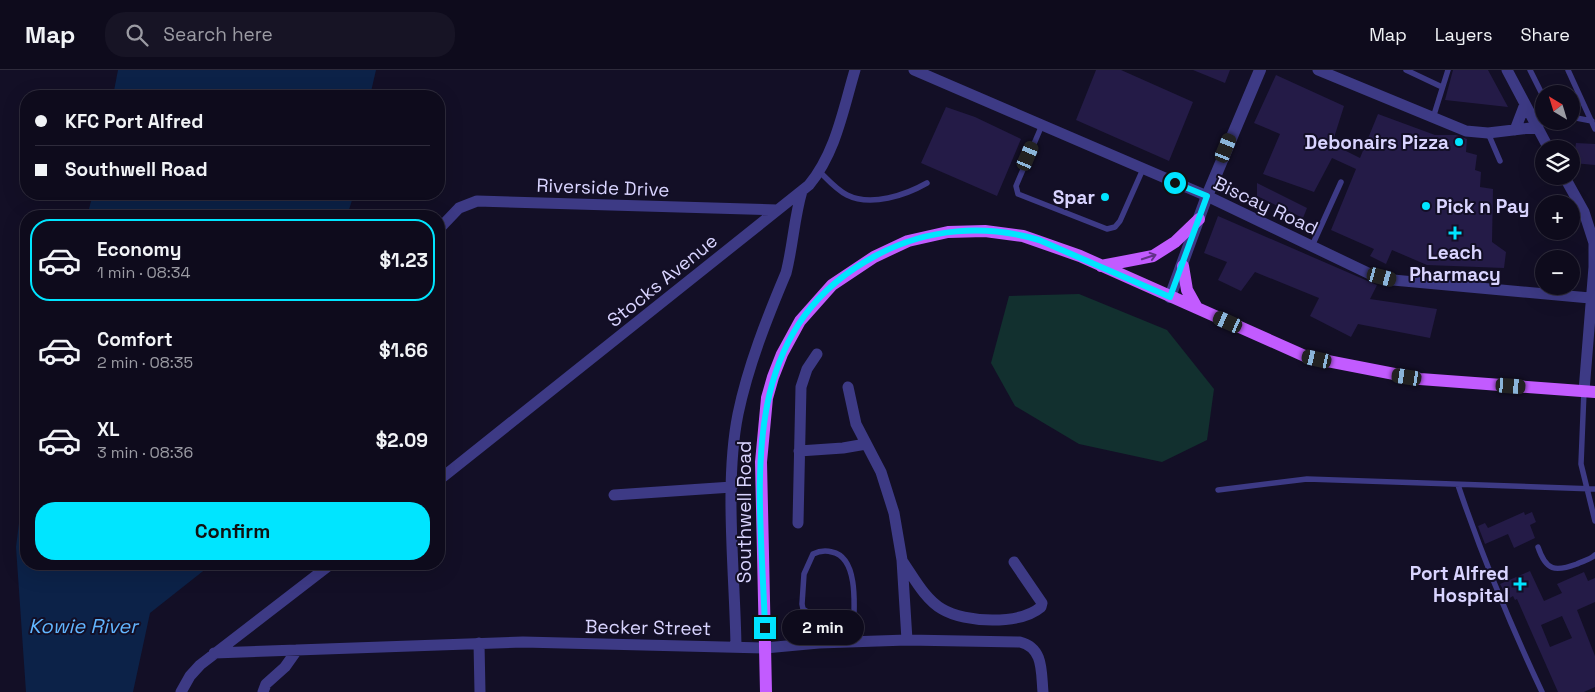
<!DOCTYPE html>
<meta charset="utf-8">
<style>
body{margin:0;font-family:"Space Grotesk",sans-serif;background:#171425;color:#f1f3f6;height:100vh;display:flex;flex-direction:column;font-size:19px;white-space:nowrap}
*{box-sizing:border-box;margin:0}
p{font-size:16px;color:#9b9ba3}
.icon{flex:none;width:28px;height:28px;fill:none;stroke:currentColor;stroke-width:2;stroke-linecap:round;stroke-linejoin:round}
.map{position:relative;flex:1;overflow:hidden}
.drawer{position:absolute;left:20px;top:140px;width:425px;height:360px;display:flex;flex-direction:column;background:#0e0b1c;border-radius:20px;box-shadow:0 5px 20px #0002,0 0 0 1px #2e2b3b}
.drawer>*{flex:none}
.hud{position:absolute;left:20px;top:20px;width:425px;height:110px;border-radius:20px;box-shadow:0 5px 20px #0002,0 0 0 1px #2e2b3b;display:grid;align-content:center;height:110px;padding:0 15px;background:#0e0b1c}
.needle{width:32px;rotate:322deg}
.controls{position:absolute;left:1535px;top:15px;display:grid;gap:10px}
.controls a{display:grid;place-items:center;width:45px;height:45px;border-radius:50%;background:#0e0b1c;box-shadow:0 5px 20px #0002,0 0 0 1px #2e2b3b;font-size:25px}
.end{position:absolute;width:22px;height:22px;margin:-11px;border:6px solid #00e5ff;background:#111;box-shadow:0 0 0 2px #111}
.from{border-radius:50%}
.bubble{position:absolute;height:35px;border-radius:18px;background:#0e0b1c;box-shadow:0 5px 20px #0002,0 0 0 1px #2e2b3b;font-size:16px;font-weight:800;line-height:35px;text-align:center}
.car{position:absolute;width:15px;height:30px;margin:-15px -8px;border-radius:6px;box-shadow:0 0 4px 1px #0007;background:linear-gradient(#222 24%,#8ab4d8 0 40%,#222 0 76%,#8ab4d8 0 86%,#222 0)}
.hud b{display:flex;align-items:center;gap:18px;height:48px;font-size:19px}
.hud b+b{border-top:1px solid #2e2b3b}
.hud i{width:12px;height:12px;background:#f1f3f6}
ul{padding:9px 0 0;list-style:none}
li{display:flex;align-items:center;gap:15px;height:82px;margin:0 10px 8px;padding:0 5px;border:2px solid transparent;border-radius:20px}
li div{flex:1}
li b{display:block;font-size:19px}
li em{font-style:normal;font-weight:800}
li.selected{border-color:#00e5ff}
li>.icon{width:45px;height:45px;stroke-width:1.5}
.cta{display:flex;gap:10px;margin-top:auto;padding:10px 15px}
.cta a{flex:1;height:58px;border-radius:20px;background:#00e5ff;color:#111;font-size:20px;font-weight:800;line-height:58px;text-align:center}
header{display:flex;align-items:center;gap:30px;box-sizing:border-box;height:70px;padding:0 25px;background:#0e0b1c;border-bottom:1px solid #2e2b3b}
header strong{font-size:24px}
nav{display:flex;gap:28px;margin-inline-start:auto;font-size:18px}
.search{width:350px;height:45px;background:#171425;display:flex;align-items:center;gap:12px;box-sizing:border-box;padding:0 18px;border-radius:20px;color:#9b9ba3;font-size:19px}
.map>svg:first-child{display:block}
</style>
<header>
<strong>Map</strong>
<div class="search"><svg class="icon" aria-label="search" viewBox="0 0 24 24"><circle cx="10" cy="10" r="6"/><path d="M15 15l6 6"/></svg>Search here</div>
<nav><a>Map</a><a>Layers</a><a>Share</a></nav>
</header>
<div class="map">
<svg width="1595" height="622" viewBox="0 0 1595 622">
<rect width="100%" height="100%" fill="#130f26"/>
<!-- green -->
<path fill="#12302f" d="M1079,224L1167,260L1214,319L1207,370L1162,392L1079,374L1015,336L991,293L1009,226Z"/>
<!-- water -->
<path fill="#0c2248" d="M118,0H376L370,26H113Z
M93,124H354L347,146H87Z
M26,397V494H212L150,543L133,622H26L16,477Z"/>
<!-- building -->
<path fill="#241b47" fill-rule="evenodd" d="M1096,0H1121L1193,32L1169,91L1076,50Z
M1193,0H1230L1225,13Z
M1453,0H1488L1508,37L1445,30Z
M1276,5L1344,36L1332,74L1360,88L1378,44L1435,65H1456L1467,69L1466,82L1477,85L1475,100L1481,102L1480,117L1493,119L1492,172L1506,182L1504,198L1427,195L1392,180L1386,194L1370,186L1374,179L1331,160L1356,99L1332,88L1314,122L1263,104L1280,64L1254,53Z
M946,37L975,47L1021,69L997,126L921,93Z
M1576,73L1595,74V95L1573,93Z
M1257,113L1307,138L1303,148L1257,126Z
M1218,146L1377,215L1370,229L1437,239L1430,268L1358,254L1351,267L1310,246L1319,228L1255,202L1241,221L1218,210L1227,192L1204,183Z
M1524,442L1525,445L1532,442L1536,452L1530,455L1535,468L1514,478L1508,464L1485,474L1478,456L1485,453L1488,458Z
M1530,501L1544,531L1562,523L1557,514L1584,502L1588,511L1595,508V532L1577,540L1595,586V617L1584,622H1558L1517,529L1515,530L1513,526L1508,529L1500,514ZM1562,546L1572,568L1550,577L1541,555Z"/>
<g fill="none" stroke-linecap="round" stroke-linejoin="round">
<!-- service -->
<path stroke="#3d3a85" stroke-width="5.5" d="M1406,0L1442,17
M1530,0L1544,28
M1568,0L1595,59
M1571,47L1592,51
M1433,48L1448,0
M1042,55L1016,116L1018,124L1107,159L1115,157L1120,151L1143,99
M1488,63L1500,91
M820,102C828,110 837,120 847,125C871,137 906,125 927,113
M1312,176L1341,112
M1584,321L1581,394L1595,451
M1458,415C1482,486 1510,554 1542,622
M1218,420L1307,409L1595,419
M1538,477C1546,501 1555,502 1577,494C1583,491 1590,490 1595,485
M853,572C853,549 862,488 832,482C825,480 819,481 813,484L804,504L802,534L803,539L811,544L853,549"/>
<!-- minor -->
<path stroke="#3d3a85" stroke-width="11" d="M914,0L1207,126L1370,204L1393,210L1590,228
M1318,0L1466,61L1488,63L1538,57
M1507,0L1549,79
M1515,60L1525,34
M1564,106L1584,142L1594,173V197L1584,321
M439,159L459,138L477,131L777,140
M848,317L856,354L881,402L894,443L902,490L907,570
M799,381L843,378L866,374
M439,410L809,115C836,82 843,40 855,0
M614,425L732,417
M798,453L801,317L807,299L817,284
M903,492C914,508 925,529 942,539C965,553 1020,555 1041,537L1042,533L1014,492
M479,573L480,622
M736,577C735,504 724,414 738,344C748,296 767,248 786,203C793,176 794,148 802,121
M214,583L523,572L765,578L819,573L907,570L1020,572C1044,578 1041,602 1043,622
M181,622L190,606L200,595L331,494
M263,622L266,614L285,597L297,580"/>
<!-- tertiary -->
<path stroke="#3d3a85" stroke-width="12" d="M1170,227L1207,126L1260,0"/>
<!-- primary -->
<path stroke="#c25bff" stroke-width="12" d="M1101,196L1153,186L1175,172L1199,149
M1183,196L1187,220L1197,238
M766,622L761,392L767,328L773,307L782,284L800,251L832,215L874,187L908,171L948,162L985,161L1023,166L1080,186L1307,287L1420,309L1595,322"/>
</g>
<!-- one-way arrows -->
<defs><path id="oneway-shaft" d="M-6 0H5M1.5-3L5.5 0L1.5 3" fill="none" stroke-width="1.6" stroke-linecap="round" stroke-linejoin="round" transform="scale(1.25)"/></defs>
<use stroke="#623188" href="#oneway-shaft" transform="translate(1149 187) rotate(-18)"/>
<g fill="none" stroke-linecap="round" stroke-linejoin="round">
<!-- route -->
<path stroke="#00e5ff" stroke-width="6" d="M765,558C761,421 731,261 877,185C928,158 985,154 1039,170L1170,227L1207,126L1175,113"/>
</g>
<!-- markers -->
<g fill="#00e5ff" stroke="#130f26" stroke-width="2">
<circle cx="1459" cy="72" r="5"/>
<circle cx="1105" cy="127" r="5"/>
<circle cx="1426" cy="136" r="5"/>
<path d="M1452.5 155.5h5v5h5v5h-5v5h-5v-5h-5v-5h5z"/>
<path d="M1517.5 506.5h5v5h5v5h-5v5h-5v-5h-5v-5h5z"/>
</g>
<g text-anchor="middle" stroke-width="4" stroke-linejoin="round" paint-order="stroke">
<!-- poi labels -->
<g font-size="19" font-weight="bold" fill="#d9d4ff" stroke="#130f26" text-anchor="end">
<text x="1449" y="79">Debonairs Pizza</text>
<text x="1095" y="134">Spar</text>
<text x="1436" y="143" text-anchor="start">Pick n Pay</text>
<text x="1455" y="189" text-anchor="middle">Leach<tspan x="1455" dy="22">Pharmacy</tspan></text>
<text x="1509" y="510">Port Alfred<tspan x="1509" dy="22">Hospital</tspan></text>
</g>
<!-- street labels -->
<g font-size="19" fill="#d9d4ff" stroke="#130f26">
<text transform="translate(603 117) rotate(2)" y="7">Riverside Drive</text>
<text transform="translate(1266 135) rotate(25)" y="7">Biscay Road</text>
<text transform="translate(662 210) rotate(-39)" y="7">Stocks Avenue</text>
<text transform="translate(744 442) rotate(-90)" y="7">Southwell Road</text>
<text transform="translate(648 557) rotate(1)" y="7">Becker Street</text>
</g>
<!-- water labels -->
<g font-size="20" font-style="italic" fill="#62b6ff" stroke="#130f26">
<text x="83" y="563">Kowie River</text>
</g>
</g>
</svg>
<div class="controls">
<a><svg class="needle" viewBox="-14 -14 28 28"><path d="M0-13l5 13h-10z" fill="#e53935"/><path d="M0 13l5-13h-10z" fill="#9b9ba3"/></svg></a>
<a><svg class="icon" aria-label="layers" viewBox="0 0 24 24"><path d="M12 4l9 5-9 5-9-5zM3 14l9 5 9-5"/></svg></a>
<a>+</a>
<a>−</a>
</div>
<i class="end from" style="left:1175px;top:113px"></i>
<i class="end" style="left:765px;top:558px"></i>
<div class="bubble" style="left:782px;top:540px;width:82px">2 min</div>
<i class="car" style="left:1226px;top:78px;rotate:22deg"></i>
<i class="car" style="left:1028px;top:86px;rotate:23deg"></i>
<i class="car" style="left:1382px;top:207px;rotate:105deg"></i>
<i class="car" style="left:1228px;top:252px;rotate:294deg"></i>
<i class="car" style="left:1317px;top:289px;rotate:283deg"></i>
<i class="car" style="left:1407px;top:307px;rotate:279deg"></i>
<i class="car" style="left:1511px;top:316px;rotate:94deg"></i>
<div class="hud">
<b><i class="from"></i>KFC Port Alfred</b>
<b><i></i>Southwell Road</b>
</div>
<section class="drawer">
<ul>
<li class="selected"><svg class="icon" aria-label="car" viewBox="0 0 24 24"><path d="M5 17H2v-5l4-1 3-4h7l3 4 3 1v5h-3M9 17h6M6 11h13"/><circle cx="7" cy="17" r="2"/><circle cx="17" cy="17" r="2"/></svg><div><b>Economy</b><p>1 min · 08:34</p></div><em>$1.23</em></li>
<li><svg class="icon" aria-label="car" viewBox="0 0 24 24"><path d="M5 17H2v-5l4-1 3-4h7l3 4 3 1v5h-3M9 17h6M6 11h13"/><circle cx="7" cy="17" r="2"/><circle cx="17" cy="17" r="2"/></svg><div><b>Comfort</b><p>2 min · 08:35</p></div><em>$1.66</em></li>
<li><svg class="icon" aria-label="car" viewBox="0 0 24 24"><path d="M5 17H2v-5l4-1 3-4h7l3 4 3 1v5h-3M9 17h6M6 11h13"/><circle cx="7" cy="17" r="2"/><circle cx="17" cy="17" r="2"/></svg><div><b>XL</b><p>3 min · 08:36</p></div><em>$2.09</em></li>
</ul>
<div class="cta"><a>Confirm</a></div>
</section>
</div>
